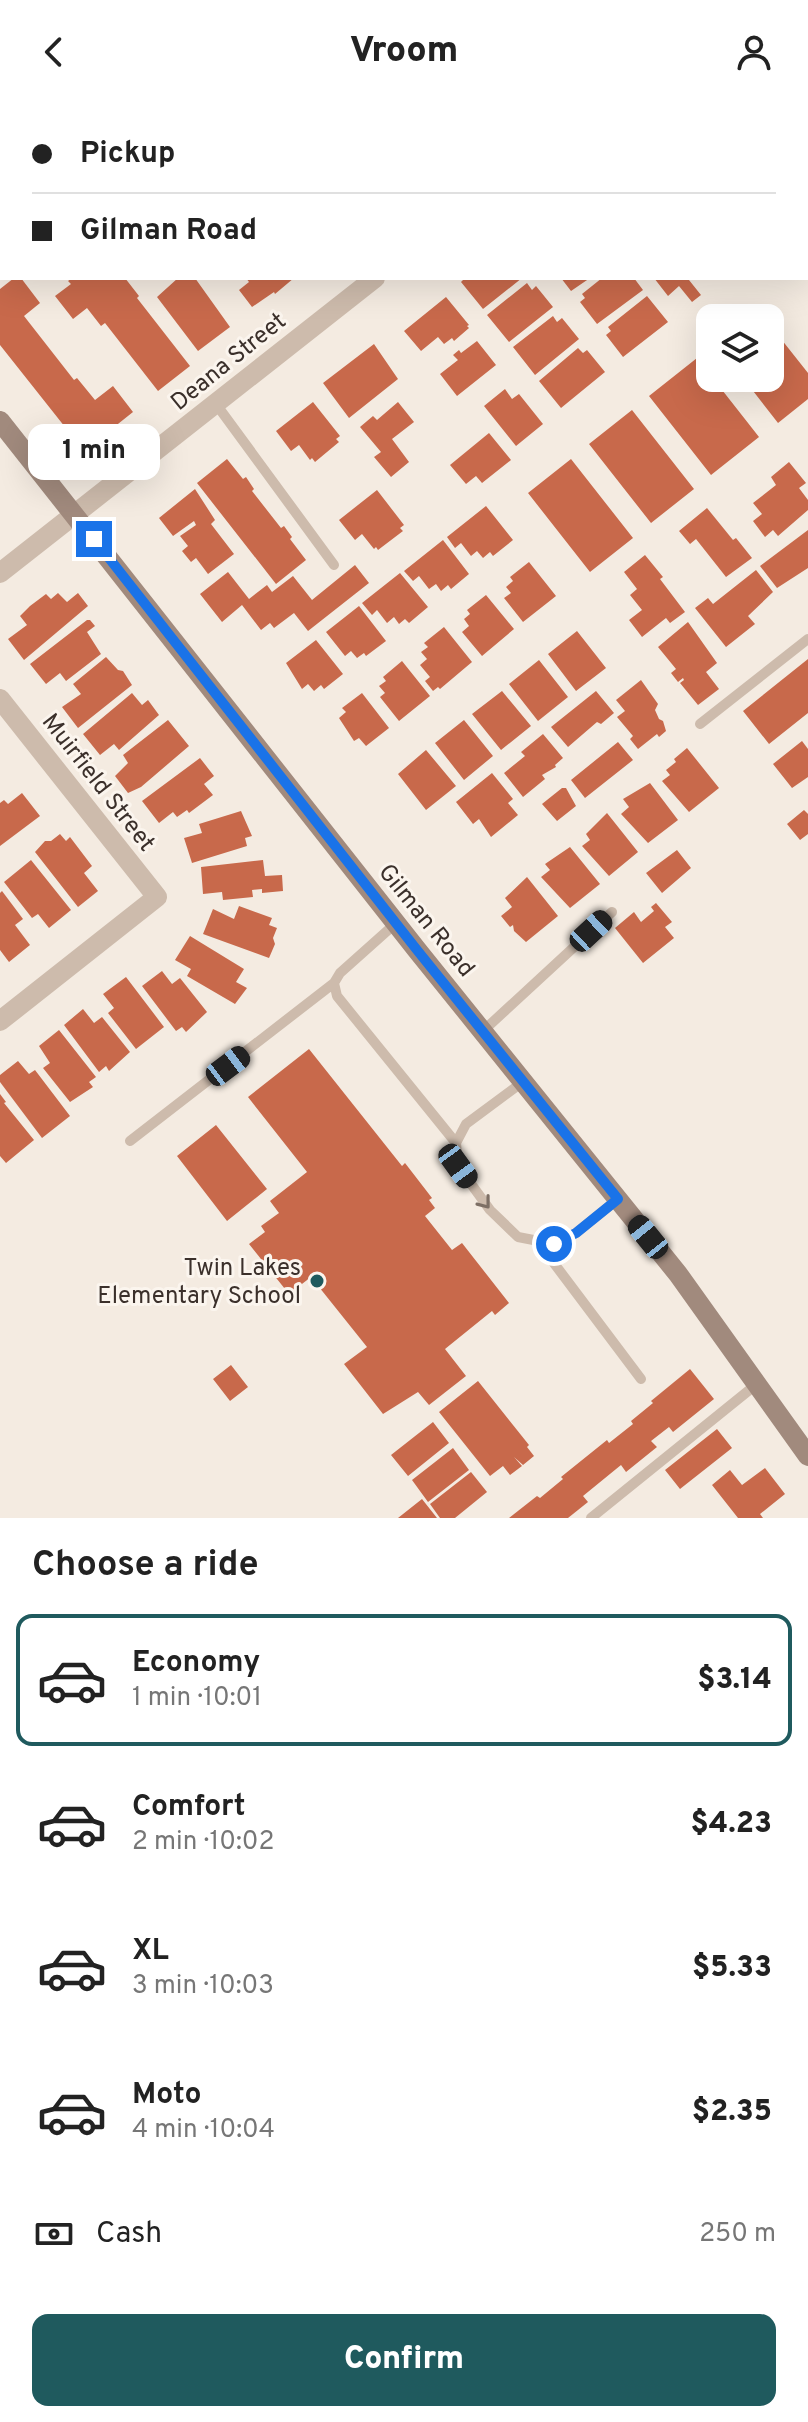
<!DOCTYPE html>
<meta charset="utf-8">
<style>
body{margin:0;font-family:Overpass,sans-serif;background:#f2f2f2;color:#222;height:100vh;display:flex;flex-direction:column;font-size:30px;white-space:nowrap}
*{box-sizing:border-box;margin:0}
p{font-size:26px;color:#767676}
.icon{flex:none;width:44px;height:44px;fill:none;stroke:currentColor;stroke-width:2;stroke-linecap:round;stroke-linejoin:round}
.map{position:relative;height:1414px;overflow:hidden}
.panel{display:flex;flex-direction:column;background:#fff;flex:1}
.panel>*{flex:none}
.guide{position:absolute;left:0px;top:0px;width:808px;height:176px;box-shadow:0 8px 32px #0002;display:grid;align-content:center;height:176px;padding:0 32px;background:#fff}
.fabs{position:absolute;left:696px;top:200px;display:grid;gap:16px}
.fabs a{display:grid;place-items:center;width:88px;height:88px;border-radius:16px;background:#fff;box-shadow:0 8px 32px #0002;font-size:40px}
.end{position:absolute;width:36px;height:36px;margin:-18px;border:10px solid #1a73e8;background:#fff;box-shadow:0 0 0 4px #fff}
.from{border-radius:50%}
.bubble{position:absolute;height:56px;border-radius:16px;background:#fff;box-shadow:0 8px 32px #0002;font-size:26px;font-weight:800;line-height:56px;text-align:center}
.car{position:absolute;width:24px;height:48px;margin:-24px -12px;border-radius:10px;box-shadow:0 0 6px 2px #0007;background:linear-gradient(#222 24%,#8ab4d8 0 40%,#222 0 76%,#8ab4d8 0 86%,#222 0)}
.guide b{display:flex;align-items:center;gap:28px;height:76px;font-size:30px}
.guide b+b{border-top:2px solid #e0e0e0}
.guide i{width:20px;height:20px;background:#222}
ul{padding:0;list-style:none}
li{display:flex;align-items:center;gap:24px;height:132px;margin:0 16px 12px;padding:0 16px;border:4px solid transparent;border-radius:16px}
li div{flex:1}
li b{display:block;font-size:30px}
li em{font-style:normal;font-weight:800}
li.current{border-color:#1f5a5e}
li>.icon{width:72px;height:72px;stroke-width:1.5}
h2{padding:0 32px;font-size:36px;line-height:96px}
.pay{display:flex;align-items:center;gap:20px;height:88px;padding:0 32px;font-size:30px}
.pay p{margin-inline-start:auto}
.cta{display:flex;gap:16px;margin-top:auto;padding:16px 32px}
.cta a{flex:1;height:92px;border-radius:16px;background:#1f5a5e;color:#fff;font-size:32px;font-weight:800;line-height:92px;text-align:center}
header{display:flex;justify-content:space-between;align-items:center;height:104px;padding:0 32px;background:#fff;font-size:36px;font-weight:800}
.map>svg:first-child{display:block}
</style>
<header><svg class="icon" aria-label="back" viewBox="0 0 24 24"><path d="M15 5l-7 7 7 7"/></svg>Vroom<svg class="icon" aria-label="person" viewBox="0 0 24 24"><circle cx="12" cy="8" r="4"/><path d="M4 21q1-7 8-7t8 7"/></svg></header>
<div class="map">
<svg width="808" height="1414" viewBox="0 0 808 1414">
<rect width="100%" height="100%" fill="#f4ebe1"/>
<!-- building -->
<path fill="#c8694b" d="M14,174H21L40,199L24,212L74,276L77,274L95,296L113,282L133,308L84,347L0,241V185Z
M72,174H125L139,192L137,194L190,262L158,287L105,219L101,222L87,204L73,215L55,192L71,180L68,177Z
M178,174H195L230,223L198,247L157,193Z
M246,174H294L275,190L274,188L252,203L239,186L249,178Z
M465,174H522L483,205L461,178Z
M561,174H590L571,187Z
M602,174H634L643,186L597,220L580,198L585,194L582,190Z
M654,174H691L689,176L701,191L692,198L679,182L668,192Z
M527,179L532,186L536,182L553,203L509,238L487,211Z
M647,192L668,218L623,253L606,231L611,227L608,223Z
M446,193L469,221L467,222L469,224L454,237L452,234L444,240L438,233L421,247L404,227Z
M553,212L557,218L562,214L579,235L535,271L513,243Z
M770,221L808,269V295L778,319L743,274H770Z
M477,237L496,261L457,292L440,270L458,256L453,251L459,246L461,249Z
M374,240L398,275L349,314L323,279Z
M578,244L583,249L587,246L605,268L561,304L539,277Z
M697,254L759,333L711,371L649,292Z
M505,285L512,295L519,290L543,320L516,342L484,302Z
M313,298L340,332L336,335L339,338L315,358L312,354L310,356L299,341L291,347L276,327Z
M398,298L414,318L392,335L409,358L391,373L374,353L381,348L360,323L373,312L377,316Z
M632,306L694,385L651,419L589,340Z
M489,329L511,356L482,379L476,372L466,380L450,361Z
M227,355L243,375L246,373L254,385L252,387L281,424L284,422L292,433L290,435L306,456L276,480L197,379Z
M571,355L633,434L590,468L528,389Z
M789,358L806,379L799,384L808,396V406L778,432L773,426L765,433L753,417L762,410L753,399L776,381L771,373Z
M195,385L215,416L211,420L234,450L208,470L196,454L191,458L182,447L188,442L180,432L196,421L194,417L173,432L159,414Z
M377,386L404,421L400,424L403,427L378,446L376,443L374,445L362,430L355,436L339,416Z
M486,402L513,436L493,452L490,448L483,454L477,447L471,452L461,439L455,444L447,433Z
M707,404L733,436L736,434L752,454L726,473L696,435L690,440L679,427Z
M808,426V464L777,484L760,462Z
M443,436L469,470L451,485L448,481L441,487L436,480L429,485L419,472L413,477L404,467Z
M645,451L663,473L660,475L685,508L670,519L666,514L642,533L629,516L642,506L630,491L637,485L624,468Z
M529,458L556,492L523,518L504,494L511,489L506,483L513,477L510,473Z
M355,461L369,479L308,527L294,509L274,524L270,519L261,526L242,501L222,518L200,490L228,468L249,495L267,481L272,488L293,472L312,496Z
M756,466L773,488L748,512L755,520L726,543L695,504L708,494L713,500Z
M400,469L428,503L409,519L405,515L399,520L394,513L387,519L377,506L372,511L362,499Z
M58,489L67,498L78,489L88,502L24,556L8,535L27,521L20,512L30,502L46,490L51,495Z
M486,491L514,525L482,552L462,528L469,522L464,515L470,510L467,506Z
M359,502L386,537L366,552L364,549L357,554L351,547L345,552L326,528Z
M87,516H90L95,522L87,528L101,550L66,577L60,569L46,580L30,560Z
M688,518L717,559L706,568L719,585L698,601L680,579L684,576L683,574L678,578L671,569L676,565L658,543Z
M444,523L472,558L440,585L438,583L433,587L425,577L430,573L420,561L427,555L421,548L428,543L424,539Z
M577,527L606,564L576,587L548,550Z
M316,536L343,570L324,585L321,581L314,587L308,580L302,585L286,559Z
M106,553L118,566L123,567L132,581L78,624L62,603L81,590L73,580Z
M808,555V609L769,640L743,607Z
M539,556L568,593L538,617L509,580Z
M402,557L430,592L399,617L380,593L385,589L379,582L386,577L383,573Z
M641,576L658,600L655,606L659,615L663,617L666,627L659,633L657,630L638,645L630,635L633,632L617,613L625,607L616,596Z
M502,587L531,622L501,646L472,610Z
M596,587L614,609L601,620L597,618L568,643L551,623Z
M132,589L142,601L148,596L159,611L119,646L114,640L100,651L83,630Z
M362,589L389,624L366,642L359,634L354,637L339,614L346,608L342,604Z
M168,616L189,642L141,683L128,689L115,672L128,659L123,651Z
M464,616L493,652L464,676L435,639Z
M543,630L563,654L555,661L556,663L542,671L545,675L523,693L504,669L525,652L521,648Z
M802,637L808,645V673L792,684L773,660Z
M618,638L633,656L585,694L571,676Z
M687,644L719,684L689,708L662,677L670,671L666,666L676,658L674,655Z
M426,646L456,682L426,706L398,670Z
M200,654L214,672L204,680L213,691L189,709L187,706L177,713L173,708L159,719L142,697Z
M492,669L513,695L508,699L518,711L491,733L479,715L473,720L456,698Z
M650,679L678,716L648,739L621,710L629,703L623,695Z
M562,684H566L576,702L557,717L542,700Z
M22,689L40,712L0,742V699L4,696L8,700Z
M804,706L808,710V730L800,736L787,720Z
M241,707L252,732L245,734L247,742L192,759L184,734L202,729L199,720Z
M607,709L638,748L609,772L582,742L590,736L586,730Z
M60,730L66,737L70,733L92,762L84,769L98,787L78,803L35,748L45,737H51Z
M570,743L600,780L570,804L541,773L550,766L545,760Z
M677,746L691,764L662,789L646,769Z
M31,756L71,806L49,824L38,810L32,814L4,778Z
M263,756L265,772L282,771L283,787L262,789V785L252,786L253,793L223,796L222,788L203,790L201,763Z
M527,773L558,812L526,838L514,827L513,821L510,823L501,812L512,803L505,794Z
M2,787L23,815L15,821L30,841L9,858L0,846V789Z
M656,799L672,818L665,823L674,834L643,859L615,824L634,808L641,818L654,807L651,803Z
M239,802L272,814L269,821L277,824L273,834L275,840L269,854L203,830L213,805L234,815Z
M190,832L244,865L236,878L247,884L235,900L187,872L191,865L175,856Z
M162,867L172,880L180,874L207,908L186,928L182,923L176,927L142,882Z
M126,873L164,923L136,945L108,909L114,904L103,890Z
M83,905L94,919L102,913L130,948L109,967L106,962L99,968L64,921Z
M59,926L96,973L89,978L93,983L70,998L43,964L50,959L39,942Z
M309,945L402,1062L405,1059L432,1094L429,1096L435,1104L425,1112L452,1146L462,1139L509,1199L495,1211L492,1207L445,1245L466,1272L429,1301L418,1288L383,1310L344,1260L367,1243L311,1173L289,1190L249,1140L265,1128L261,1122L279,1109L270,1097L307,1068L248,993Z
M18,957L29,970L35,966L70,1012L42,1034L0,978V971Z
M0,990L6,998L4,999L34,1036L6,1059L0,1052Z
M216,1021L267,1085L227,1117L177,1052Z
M231,1261L248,1283L230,1297L213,1275Z
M690,1265L714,1295L673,1328L669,1323L651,1337L657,1343L626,1368L621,1361L583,1392L588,1398L568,1414H509L537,1392L540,1394L563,1375L561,1373L607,1336L609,1339L633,1320L631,1317L653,1299L651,1297Z
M478,1277L529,1341L527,1343L534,1352L523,1361L514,1353L522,1362L510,1371L503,1362L490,1372L439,1308Z
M433,1318L449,1339L408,1372L391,1351Z
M717,1325L732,1344L680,1385L665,1366Z
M453,1344L469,1366L428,1398L412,1376Z
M765,1364L785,1390L760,1410L763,1414H738L712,1381L730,1366L742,1381Z
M471,1368L487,1388L455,1414H440L430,1400Z
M422,1395L437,1414H398Z"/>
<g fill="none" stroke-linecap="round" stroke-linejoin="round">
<!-- lane -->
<path stroke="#cdbbac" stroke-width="10" d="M806,105L808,104
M216,300L334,461
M700,620L808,535
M396,819L340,869L334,879L337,892L456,1039
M483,927L612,808
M524,977L466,1020L456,1039L458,1062L490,1106L518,1133L554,1140L576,1129L618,1095
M130,1037L334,879
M538,1138L641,1275
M591,1414L758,1279"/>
<!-- street -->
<path stroke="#cdbbac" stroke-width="20" d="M594,2L596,0
M0,469L375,174
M0,595L157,793L0,917"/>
<!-- secondary -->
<path stroke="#a18a7d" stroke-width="20" d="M687,0L689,2
M806,149L808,152
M0,317L417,846L678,1170L808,1352"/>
</g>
<!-- one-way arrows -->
<defs><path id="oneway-chevron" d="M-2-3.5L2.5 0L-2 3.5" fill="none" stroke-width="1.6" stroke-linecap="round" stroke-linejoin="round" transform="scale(2)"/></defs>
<use stroke="#7d6f65" href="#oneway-chevron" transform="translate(485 1099) rotate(52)"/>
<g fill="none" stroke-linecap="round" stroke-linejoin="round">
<!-- route -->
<path stroke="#1a73e8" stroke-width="10" d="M94,435L417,846L618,1095L576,1129L554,1140"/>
</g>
<!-- markers -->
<circle fill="#1f5a5e" stroke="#fbf5ee" stroke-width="3" cx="317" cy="1177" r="8"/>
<g text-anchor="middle" stroke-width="6" stroke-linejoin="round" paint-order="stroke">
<!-- street labels -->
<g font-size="24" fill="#3b302b" stroke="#fbf5ee">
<text transform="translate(228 257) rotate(-39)" y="8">Deana Street</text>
<text transform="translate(99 678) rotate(52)" y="8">Muirfield Street</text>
<text transform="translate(427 816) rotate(51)" y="8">Gilman Road</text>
</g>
<!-- poi labels -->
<g font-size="24" fill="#3b302b" stroke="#fbf5ee" text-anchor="end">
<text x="301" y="1171">Twin Lakes<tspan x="301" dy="28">Elementary School</tspan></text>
</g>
</g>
</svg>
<div class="fabs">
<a><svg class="icon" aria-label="layers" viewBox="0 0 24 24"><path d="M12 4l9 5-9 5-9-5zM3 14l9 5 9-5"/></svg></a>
</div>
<i class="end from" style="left:554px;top:1140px"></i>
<i class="end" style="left:94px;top:435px"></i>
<div class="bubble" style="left:28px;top:320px;width:132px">1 min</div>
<i class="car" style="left:591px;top:827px;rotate:47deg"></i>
<i class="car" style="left:228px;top:962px;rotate:53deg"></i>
<i class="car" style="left:458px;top:1062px;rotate:144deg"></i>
<i class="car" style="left:648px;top:1133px;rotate:321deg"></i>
<div class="guide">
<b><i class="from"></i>Pickup</b>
<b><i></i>Gilman Road</b>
</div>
</div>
<section class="panel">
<h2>Choose a ride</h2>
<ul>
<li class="current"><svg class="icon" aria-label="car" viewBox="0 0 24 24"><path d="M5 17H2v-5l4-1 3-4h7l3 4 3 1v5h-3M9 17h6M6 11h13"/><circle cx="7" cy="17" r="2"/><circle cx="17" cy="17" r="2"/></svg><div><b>Economy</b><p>1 min · 10:01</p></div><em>$3.14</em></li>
<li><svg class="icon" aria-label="car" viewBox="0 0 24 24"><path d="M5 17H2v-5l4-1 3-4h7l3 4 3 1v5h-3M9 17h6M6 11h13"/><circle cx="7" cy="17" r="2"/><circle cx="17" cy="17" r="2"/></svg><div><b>Comfort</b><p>2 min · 10:02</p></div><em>$4.23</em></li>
<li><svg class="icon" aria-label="car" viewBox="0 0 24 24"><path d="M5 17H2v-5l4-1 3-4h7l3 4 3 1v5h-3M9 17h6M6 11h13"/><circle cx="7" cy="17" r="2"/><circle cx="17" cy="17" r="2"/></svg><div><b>XL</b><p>3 min · 10:03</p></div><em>$5.33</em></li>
<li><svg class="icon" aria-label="car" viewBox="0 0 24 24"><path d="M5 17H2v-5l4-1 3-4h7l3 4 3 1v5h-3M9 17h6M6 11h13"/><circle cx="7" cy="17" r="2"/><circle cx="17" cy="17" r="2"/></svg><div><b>Moto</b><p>4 min · 10:04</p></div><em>$2.35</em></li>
</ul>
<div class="pay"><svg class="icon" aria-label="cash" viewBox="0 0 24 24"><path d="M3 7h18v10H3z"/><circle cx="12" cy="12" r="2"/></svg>Cash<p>250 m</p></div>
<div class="cta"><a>Confirm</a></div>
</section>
